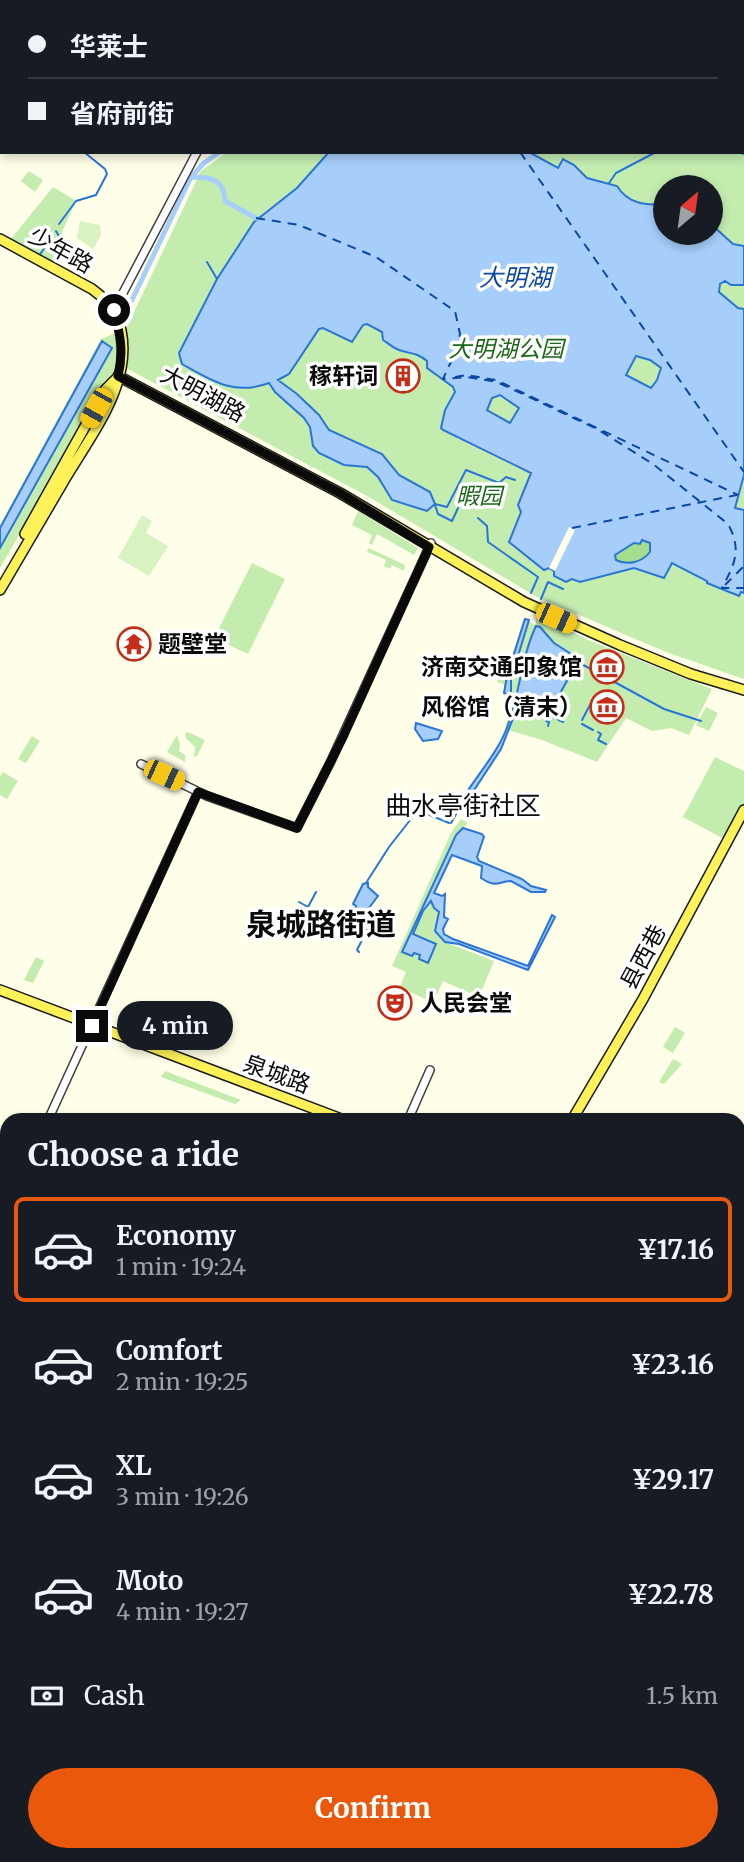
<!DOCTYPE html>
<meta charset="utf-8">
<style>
body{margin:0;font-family:Merriweather,"Noto Sans SC",serif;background:#20242c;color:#f1f3f6;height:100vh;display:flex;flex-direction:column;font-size:26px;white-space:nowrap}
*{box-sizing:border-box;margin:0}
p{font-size:23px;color:#9ea1a6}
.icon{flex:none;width:38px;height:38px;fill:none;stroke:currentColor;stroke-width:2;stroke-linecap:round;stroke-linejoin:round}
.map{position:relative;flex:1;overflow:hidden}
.panel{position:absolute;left:0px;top:1113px;width:746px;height:749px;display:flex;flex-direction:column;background:#171b24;border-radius:21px 21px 0 0;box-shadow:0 4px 10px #0003}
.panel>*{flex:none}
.guide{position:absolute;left:0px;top:0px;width:746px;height:154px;box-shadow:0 4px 10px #0003;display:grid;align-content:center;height:154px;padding:0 28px;background:#171b24}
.needle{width:46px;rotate:29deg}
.fabs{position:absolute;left:653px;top:175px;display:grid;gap:14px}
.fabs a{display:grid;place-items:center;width:70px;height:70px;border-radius:50%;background:#171b24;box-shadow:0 4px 10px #0003;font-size:35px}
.end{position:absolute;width:32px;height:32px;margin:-16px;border:9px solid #0a0a0a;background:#fff;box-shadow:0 0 0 4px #fff}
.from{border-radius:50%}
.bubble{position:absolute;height:49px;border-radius:24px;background:#171b24;box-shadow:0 4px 10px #0003;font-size:23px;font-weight:700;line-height:49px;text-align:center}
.car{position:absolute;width:21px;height:42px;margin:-21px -10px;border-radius:9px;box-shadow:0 0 5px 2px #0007;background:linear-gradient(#f5c518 24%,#345 0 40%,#f5c518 0 76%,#345 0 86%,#f5c518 0)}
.guide b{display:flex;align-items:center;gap:24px;height:66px;font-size:26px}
.guide b+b{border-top:2px solid #363941}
.guide i{width:18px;height:18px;background:#f1f3f6}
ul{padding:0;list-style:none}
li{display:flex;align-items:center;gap:21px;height:105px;margin:0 14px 10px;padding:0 14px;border:4px solid transparent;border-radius:10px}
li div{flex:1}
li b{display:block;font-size:26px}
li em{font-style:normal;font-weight:700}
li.active{border-color:#ea580c}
li>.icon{width:63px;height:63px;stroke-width:1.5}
h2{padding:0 28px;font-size:32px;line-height:84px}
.pay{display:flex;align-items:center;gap:18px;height:77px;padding:0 28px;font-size:26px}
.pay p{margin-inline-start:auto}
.action{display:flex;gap:14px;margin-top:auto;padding:14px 28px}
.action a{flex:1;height:80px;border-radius:42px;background:#ea580c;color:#fff;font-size:28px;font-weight:700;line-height:80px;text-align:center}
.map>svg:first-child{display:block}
</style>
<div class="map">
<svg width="744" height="1862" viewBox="0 0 744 1862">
<rect width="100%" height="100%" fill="#fffee8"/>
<!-- green -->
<path fill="#c4ecaf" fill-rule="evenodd" d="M744,147V679L666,652L537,597L369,497L126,368L108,381L0,568V525L101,339L126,329L201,171L227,152H744ZM665,187H710V233H665Z
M29,171L43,180L35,192L21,181Z
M53,187L76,201L61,234L63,236L54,249L59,253L53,265L10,240Z
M358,511L418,548L414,555L377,534L372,545L369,543L372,535L352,525Z
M369,548L405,565L404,571L392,565L390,569L384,566L386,560L367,552Z
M252,563L285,579L248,654L214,638Z
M540,615L588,640L712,689L689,735L671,728L652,731L626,718L597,762L542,740L505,729L512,703L506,698V685L497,682L500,667L504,664L509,665L524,618L536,626V616Z
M706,707L718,713L709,731L696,725Z
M188,732L205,740L197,756L194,757L195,747L186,738L185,733Z
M177,735L180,744L179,751L185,755V762L167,752Z
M32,736L40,741L26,763L18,759Z
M715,757L744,771V805L726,840L683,817Z
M3,772L18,781L7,799L0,795V777Z
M461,819L468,823L456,835L427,898C442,908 439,921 440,938L445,942L494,961L479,997L443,981L433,1003L400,987L406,972L392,966L451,833Z
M36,957L44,961L33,983L24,980Z
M675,1027L685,1033L673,1053L663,1047Z
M673,1059L682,1064L664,1084L659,1082Z
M165,1071L241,1100L235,1104L161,1077Z
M7,1282V1345L0,1342V1285Z
M744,1495V1599L739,1597V1497Z"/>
<!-- forest -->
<path fill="#a4de8d" d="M641,540L650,543V552C642,562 628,566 616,560L615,555Z"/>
<!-- pitch -->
<path fill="#d9f2c1" d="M80,221L100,225L101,235L93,249L77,238Z
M142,515L152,521L146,533L168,546L149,576L118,558Z
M744,1171V1249L739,1247V1181Z"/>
<!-- water -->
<path fill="#a7cefb" stroke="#2975d8" stroke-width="2" fill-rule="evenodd" d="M329,152H529L558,168L563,159L574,165L587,178L617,186C628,204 645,205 665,205V233H710L711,224L733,244L744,246V285H731L725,281L720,284L719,292L738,308L744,309V475L735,508L744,510V593L741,592L739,596L707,583V581L672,563L664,578L634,568L580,582L572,579L566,582L554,576V571L549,568L544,570L509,542L521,512L518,505L531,473L443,430L441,428L445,410L455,392L453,387L427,368V361C416,352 410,354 399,350C393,348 388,343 383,340L382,332L367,324L363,325L352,342L323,328L319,329L289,374L278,380L297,394L319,415L329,430L382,454L399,475L430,492L435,504L427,511L392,500L378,477L367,467L344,465L319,453L313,446L310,427L304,418L275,392L269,383C234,396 212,381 182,364L179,353L217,279L254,222L297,188ZM636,356L650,360L661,368L657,380L651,388L626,375ZM500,395L519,408L510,423L487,410L492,398ZM642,540L650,543V552C642,562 628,566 616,560L615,555L634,543L640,544Z
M102,341L112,348L0,548V528Z
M525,619L529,620L511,679V696L504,693L507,676Z
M536,626L540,627L554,643L579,659L552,708L521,698L501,749L467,801L463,798C477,775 496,755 506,730C520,696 520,660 536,626Z
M416,723L442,731L438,739L423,741L415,729Z
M463,828L482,834L484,837L477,857L479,861L522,879L531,886L546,890L545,892H531L511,881C497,882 496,888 481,878L482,866L452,855L434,893L442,896L445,894L444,917L448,919L443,929L444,934L453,939L528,966L552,915L555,917L528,970L459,944L445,942L435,931L439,912L434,908L431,901L423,911L413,934L436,944L428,963L419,959L420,955L414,953L412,956L402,952L456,835Z
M368,883V887L378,896L363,916L354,911L356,906L353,904L363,884Z"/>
<!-- pier -->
<path fill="#fffee8" d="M569,527L575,530L555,571L549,568Z"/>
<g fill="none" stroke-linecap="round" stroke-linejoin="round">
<!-- stream -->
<path stroke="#2975d8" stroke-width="2" d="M739,152L744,154
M609,183L616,173L656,152
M59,224L76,201L96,195L107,174L105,169L84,152
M37,234L50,244H56L60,238L56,231
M39,256L47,244
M207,262L217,279
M435,504L447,507L466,470L499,483L506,477L515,480
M435,505L438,514L452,521L458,508
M478,518L487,526L488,542L538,577L531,593
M541,599L548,582L563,589
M576,661L664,709L701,721
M550,708L551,716L563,722
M582,720L591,703
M582,724L593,730
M548,726L549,722L546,721L549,715
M598,732L601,734L598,740L606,744
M451,823L464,800
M366,883L389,847L418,810L449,823
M299,902L308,907L316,892
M359,952L357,950L367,930"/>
<!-- canal -->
<path stroke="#a7cefb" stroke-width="5" d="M191,177C211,177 224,179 225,201L256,218
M131,302L191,177L204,163L220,152"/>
<!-- ferry -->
<path stroke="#0b48a5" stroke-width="2" stroke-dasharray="9 7" stroke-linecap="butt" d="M520,152L744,472
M256,218L299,225L376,257L455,311L460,334L456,351L443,379L467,377L497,382L597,429L653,464L728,524C742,550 735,563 722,588H744
M455,377L467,375L496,380L738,495
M572,528L737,495
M725,585L744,566"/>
<defs>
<path id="minor" d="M481,2L483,0
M114,310L197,152
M141,764L207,796L297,828L331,761L431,543
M48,1120L198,792
M408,1120L430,1070
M0,1160L7,1163
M0,1346L7,1348
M0,1373L7,1375
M738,1492L744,1490
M738,1745L744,1748
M738,1774L744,1777
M738,1846L744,1843
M505,1855L526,1862
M253,1862L256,1855
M711,1862L724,1855"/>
<path id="major" d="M82,0L106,2
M212,0L230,2
M450,0L468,2
M39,2L40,0
M52,2L53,0
M375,2L399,0
M0,68L2,66
M0,116L2,115
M744,118V119
M0,239L92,289C100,295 110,303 115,312C142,372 94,430 65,479C43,516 22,553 0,590
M118,376L340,493L524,602L620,645L691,674L744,690
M25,534L106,389L117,378
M0,990L344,1120
M572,1120L643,999L744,810
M738,1266L744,1268
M0,1355L7,1357
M0,1364L7,1367
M0,1711L7,1699
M0,1725L7,1712
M738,1754L744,1757
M738,1765L744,1768
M0,1798L7,1805
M52,1855L57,1862"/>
<path id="highway" d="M0,76L2,75
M0,85L2,84
M0,110L2,109"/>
</defs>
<!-- minor casing -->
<use href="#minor" stroke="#3d3d3d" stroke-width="10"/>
<!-- major casing -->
<use href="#major" stroke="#1b1b1b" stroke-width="12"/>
<!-- highway casing -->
<use href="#highway" stroke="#1b1b1b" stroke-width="14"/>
<!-- minor -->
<use href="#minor" stroke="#fff" stroke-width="7"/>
<!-- major -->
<use href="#major" stroke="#fff258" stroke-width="9"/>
<!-- highway -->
<use href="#highway" stroke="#ffb946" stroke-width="10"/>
</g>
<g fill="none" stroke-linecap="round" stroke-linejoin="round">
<!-- route -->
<path stroke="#0a0a0a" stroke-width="9" d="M92,1026L198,792L297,828L343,737L429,547L340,493L118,376C124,352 120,334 114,310"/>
</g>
<!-- icons -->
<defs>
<symbol id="building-ring" viewBox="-11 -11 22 22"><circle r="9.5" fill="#fff" stroke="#c42d18" stroke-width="1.5"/><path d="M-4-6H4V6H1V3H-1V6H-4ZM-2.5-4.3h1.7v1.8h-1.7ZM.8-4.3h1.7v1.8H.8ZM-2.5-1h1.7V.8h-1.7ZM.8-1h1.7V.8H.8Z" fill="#c42d18"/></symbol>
<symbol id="temple-ring" viewBox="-11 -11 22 22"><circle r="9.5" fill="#fff" stroke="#c42d18" stroke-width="1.5"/><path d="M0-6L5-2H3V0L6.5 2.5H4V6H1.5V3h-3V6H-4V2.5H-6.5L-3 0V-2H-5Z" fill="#c42d18"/></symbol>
<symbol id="museum-ring" viewBox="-11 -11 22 22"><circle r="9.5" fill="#fff" stroke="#c42d18" stroke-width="1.5"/><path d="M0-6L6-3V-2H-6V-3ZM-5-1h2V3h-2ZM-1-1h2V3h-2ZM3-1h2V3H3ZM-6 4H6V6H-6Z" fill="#c42d18"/></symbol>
<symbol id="theatre-ring" viewBox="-11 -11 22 22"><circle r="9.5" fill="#fff" stroke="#c42d18" stroke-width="1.5"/><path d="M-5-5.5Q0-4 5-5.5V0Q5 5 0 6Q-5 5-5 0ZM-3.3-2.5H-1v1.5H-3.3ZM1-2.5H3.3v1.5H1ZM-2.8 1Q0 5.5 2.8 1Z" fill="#c42d18"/></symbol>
</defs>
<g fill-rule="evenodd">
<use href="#building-ring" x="384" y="357" width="38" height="38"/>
<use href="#temple-ring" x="115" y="625" width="38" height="38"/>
<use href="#museum-ring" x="588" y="648" width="38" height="38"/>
<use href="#museum-ring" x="588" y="688" width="38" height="38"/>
<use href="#theatre-ring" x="376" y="984" width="38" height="38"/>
</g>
<g text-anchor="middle" stroke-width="7" stroke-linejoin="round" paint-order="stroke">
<!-- street labels -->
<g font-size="23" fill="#0a0a0a" stroke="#fff">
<text transform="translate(61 250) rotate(29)" y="8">少年路</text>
<text transform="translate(203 394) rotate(28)" y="8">大明湖路</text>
<text transform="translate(643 957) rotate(-62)" y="8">县西巷</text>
<text transform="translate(277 1074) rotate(20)" y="8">泉城路</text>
</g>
<!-- park labels -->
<g font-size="23" font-style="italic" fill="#1a6617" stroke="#fff">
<text x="506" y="357">大明湖公园</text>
<text x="479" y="504">暇园</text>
</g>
<!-- poi labels -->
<g font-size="23" font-weight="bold" fill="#0a0a0a" stroke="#fff" text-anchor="end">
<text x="378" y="384">稼轩词</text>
<text x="158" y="652" text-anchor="start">题壁堂</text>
<text x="582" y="675">济南交通印象馆</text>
<text x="582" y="715">风俗馆（清末）</text>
<text x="420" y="1011" text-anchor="start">人民会堂</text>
</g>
<!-- water labels -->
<g font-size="24" font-style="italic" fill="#0b48a5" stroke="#fff">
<text x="515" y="286">大明湖</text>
</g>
<!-- quarter labels -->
<g font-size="26" fill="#0a0a0a" stroke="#fff">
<text x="463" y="815">曲水亭街社区</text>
</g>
<!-- district labels -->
<g font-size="30" font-weight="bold" fill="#0a0a0a" stroke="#fff">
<text x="321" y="935">泉城路街道</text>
</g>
</g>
</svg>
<div class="fabs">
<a><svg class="needle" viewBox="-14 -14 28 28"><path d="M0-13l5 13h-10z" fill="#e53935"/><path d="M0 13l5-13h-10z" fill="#9ea1a6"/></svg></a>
</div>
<i class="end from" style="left:114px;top:310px"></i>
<i class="end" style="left:92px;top:1026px"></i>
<div class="bubble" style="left:117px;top:1001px;width:116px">4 min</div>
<i class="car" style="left:96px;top:408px;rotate:209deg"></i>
<i class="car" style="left:556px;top:618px;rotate:114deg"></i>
<i class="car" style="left:164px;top:775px;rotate:115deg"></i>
<div class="guide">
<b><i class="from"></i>华莱士</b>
<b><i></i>省府前街</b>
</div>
<section class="panel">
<h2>Choose a ride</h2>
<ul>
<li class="active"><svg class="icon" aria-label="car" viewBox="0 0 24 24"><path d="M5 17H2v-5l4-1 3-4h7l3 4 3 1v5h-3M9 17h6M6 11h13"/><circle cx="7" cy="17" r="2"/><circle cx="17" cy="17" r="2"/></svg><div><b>Economy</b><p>1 min · 19:24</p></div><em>¥17.16</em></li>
<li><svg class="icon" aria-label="car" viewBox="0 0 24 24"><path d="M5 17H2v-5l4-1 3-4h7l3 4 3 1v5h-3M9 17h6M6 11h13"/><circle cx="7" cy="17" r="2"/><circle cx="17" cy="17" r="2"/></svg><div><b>Comfort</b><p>2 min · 19:25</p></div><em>¥23.16</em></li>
<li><svg class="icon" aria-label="car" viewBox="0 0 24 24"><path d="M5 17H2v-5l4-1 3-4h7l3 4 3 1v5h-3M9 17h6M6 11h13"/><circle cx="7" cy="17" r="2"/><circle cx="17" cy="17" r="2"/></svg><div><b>XL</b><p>3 min · 19:26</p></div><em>¥29.17</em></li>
<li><svg class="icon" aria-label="car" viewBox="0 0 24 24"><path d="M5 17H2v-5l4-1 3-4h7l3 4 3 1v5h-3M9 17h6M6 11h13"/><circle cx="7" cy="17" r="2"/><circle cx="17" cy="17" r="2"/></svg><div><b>Moto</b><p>4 min · 19:27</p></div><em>¥22.78</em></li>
</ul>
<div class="pay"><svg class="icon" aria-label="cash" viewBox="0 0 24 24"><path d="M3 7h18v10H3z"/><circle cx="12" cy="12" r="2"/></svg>Cash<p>1.5 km</p></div>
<div class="action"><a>Confirm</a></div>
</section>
</div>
